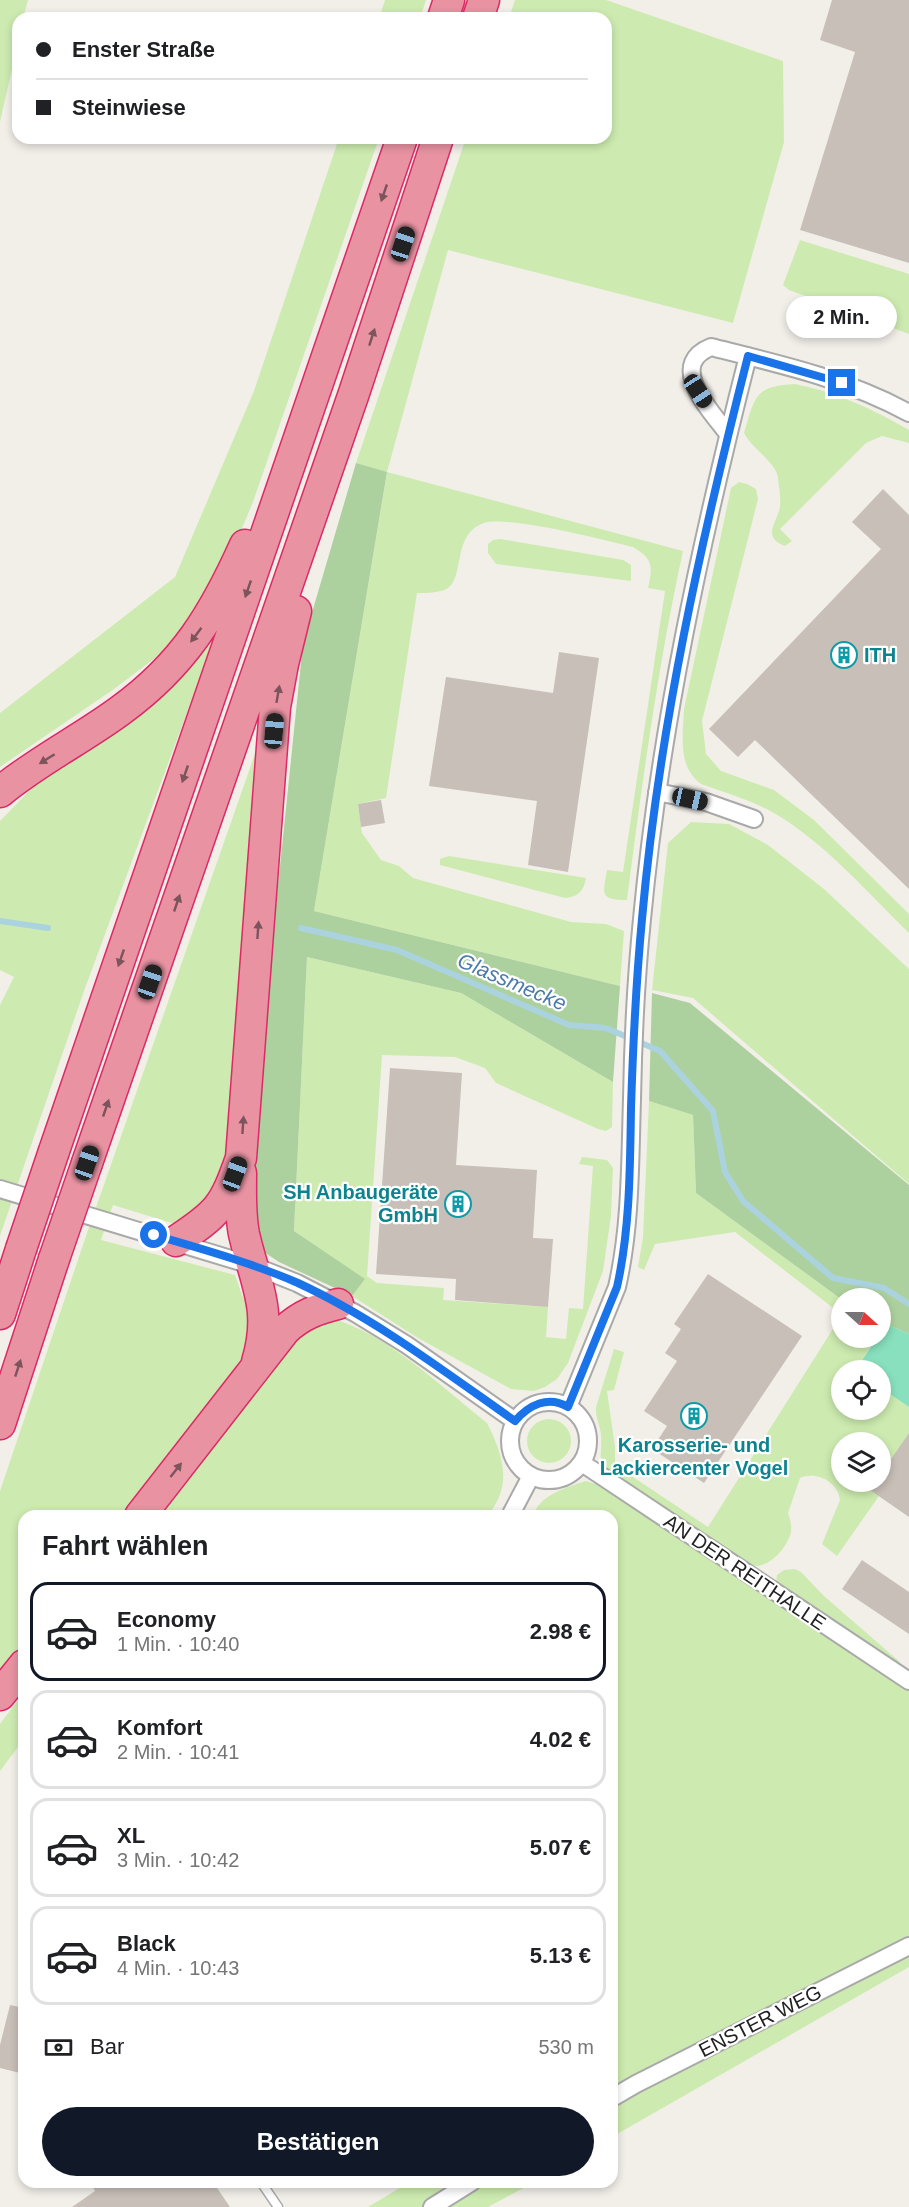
<!DOCTYPE html>
<html lang="de">
<meta charset="utf-8">
<style>
body{margin:0;font-family:Helvetica,sans-serif;background:#f6f6f6;color:#202124;height:100vh;display:flex;flex-direction:column;font-size:22px;white-space:nowrap}
*{box-sizing:border-box;margin:0}
p{font-size:20px;color:#757577}
.icon{flex:none;width:33px;height:33px;fill:none;stroke:currentColor;stroke-width:2;stroke-linecap:round;stroke-linejoin:round}
.map{position:relative;flex:1;overflow:hidden}
.side{position:absolute;left:18px;top:1510px;width:600px;height:678px;display:flex;flex-direction:column;background:#fff;border-radius:18px;box-shadow:0 3px 9px #0003}
.side>*{flex:none}
.banner{position:absolute;left:12px;top:12px;width:600px;height:132px;border-radius:18px;box-shadow:0 3px 9px #0003;display:grid;align-content:center;height:132px;padding:0 24px;background:#fff}
.needle{width:39px;rotate:111deg}
.controls{position:absolute;left:831px;top:1288px;display:grid;gap:12px}
.controls a{display:grid;place-items:center;width:60px;height:60px;border-radius:50%;background:#fff;box-shadow:0 3px 9px #0003;font-size:30px}
.end{position:absolute;width:27px;height:27px;margin:-14px;border:8px solid #1a73e8;background:#fff;box-shadow:0 0 0 3px #fff}
.from{border-radius:50%}
.bubble{position:absolute;height:42px;border-radius:21px;background:#fff;box-shadow:0 3px 9px #0003;font-size:20px;font-weight:700;line-height:42px;text-align:center}
.car{position:absolute;width:18px;height:36px;margin:-18px -9px;border-radius:8px;box-shadow:0 0 4px 2px #0007;background:linear-gradient(#222 24%,#8ab4d8 0 40%,#222 0 76%,#8ab4d8 0 86%,#222 0)}
.banner b{display:flex;align-items:center;gap:21px;height:57px;font-size:22px}
.banner b+b{border-top:2px solid #e0e0e0}
.banner i{width:15px;height:15px;background:#202124}
ul{padding:0;list-style:none}
li{display:flex;align-items:center;gap:18px;height:99px;margin:0 12px 9px;padding:0 12px;border:3px solid #e0e0e0;border-radius:18px}
li div{flex:1}
li b{display:block;font-size:22px}
li em{font-style:normal;font-weight:700}
li.on{border-color:#111827}
li>.icon{width:54px;height:54px;stroke-width:1.5}
h2{padding:0 24px;font-size:27px;line-height:72px}
.pay{display:flex;align-items:center;gap:15px;height:66px;padding:0 24px;font-size:22px}
.pay p{margin-inline-start:auto}
.action{display:flex;gap:12px;margin-top:auto;padding:12px 24px}
.action a{flex:1;height:69px;border-radius:36px;background:#111827;color:#fff;font-size:24px;font-weight:700;line-height:69px;text-align:center}
.map>svg:first-child{display:block}
</style>
<div class="map">
<svg width="909" height="2207" viewBox="0 0 909 2207">
<rect width="100%" height="100%" fill="#f2efe9"/>
<!-- grass -->
<path fill="#cdebb0" d="M0,0H28L23,18H18V42L0,122Z
M385,0H426L420,18H379Z
M515,0H606L783,61L784,142L733,323L448,250L387,472L683,551C658,666 642,783 627,900C599,900 603,894 607,870L623,872L665,591L648,588C653,566 653,559 633,547C605,540 507,515 484,523C452,534 465,576 448,588C440,593 426,593 417,593L386,798L358,804L362,833L381,860L399,866L413,878L571,922L606,924L624,931L620,986L314,911L387,473L356,463L466,138H606V18H509Z
M339,138H379L253,502L240,533L220,574L175,643L114,689L0,767V713L175,577L254,391Z
M800,240L909,274V334L789,290L783,285Z
M795,384C837,392 872,409 909,430V443L882,436L866,443L780,529L792,541L785,546C761,537 777,523 780,507C781,498 779,487 778,478C776,462 752,449 744,433C755,397 754,386 795,384Z
M739,482L747,484L756,489L758,499L702,721L706,754L721,771L774,790L814,820L909,914V933C867,892 825,843 774,813C752,800 725,793 701,784C677,766 683,736 684,709L731,488Z
M500,539L623,560L631,565V581L496,564L488,553V544L493,540Z
M213,642L84,991L0,1236V1005L14,977L0,970V821L32,788L164,689Z
M264,728L230,1156L209,1206L175,1224L113,1205L101,1240L235,1275L242,1295L253,1315L241,1367L128,1516H24V1650L0,1680V1491L86,1236Z
M691,822L729,824L768,845L824,889L909,969V1184L693,998L652,990L668,843Z
M449,856L586,878C584,891 578,897 565,898L440,865V859Z
M307,957L461,993L613,1082L612,1127L606,1131L598,1129L496,1083L485,1068L455,1057L382,1055L367,1276L377,1283L444,1288L443,1300L548,1307L546,1337L566,1339L569,1308L583,1309L593,1166L579,1164L582,1157L607,1160L613,1168L611,1216L603,1271L568,1363L557,1379L545,1387L534,1391L511,1389L418,1338L352,1296L364,1279L294,1231Z
M649,1101L693,1115L696,1193L841,1299V1314L735,1232L655,1244L644,1270L638,1267L643,1237Z
M841,1316L842,1338H877L855,1371H842V1410H880L881,1388L909,1407V1433L881,1475L880,1443H842V1482H876L870,1490L879,1496L837,1556L822,1544L840,1500C838,1482 817,1471 800,1478L788,1513C790,1519 792,1525 791,1532C788,1546 772,1565 757,1566C752,1566 748,1563 743,1561L602,1469C599,1457 602,1447 601,1435C600,1424 595,1417 596,1407L614,1349L624,1352L614,1390L607,1391L615,1447V1465L708,1527Z
M331,1318C387,1334 442,1387 487,1423C497,1442 508,1469 501,1491C499,1500 493,1508 488,1516H157L291,1338Z
M527 1441a22 22 0 1 1 44 0a22 22 0 1 1-44 0Z
M586,1481L605,1487L749,1580L771,1600L909,1687V1967L612,2137V1934L615,1910L612,1908V1516H533C539,1495 567,1487 586,1481Z
M795,1569L801,1572L824,1596L900,1662L897,1664L776,1583L777,1575L784,1570Z
M24,1692V1739L0,1771V1724Z
M408,2183H533L488,2207H368Z"/>
<!-- forest -->
<path fill="#add19e" d="M356,463L387,472L314,911L620,986L613,1082L461,993L307,957L294,1231L365,1279L352,1296L279,1262L261,1250L250,1196L269,973L303,643Z
M652,993L690,1003L909,1185V1334L881,1322L880,1299H841L696,1193L693,1115L649,1101Z"/>
<!-- pitch -->
<path fill="#88e0be" d="M886,1324L909,1334V1407L881,1388L880,1371H855L877,1338H880L881,1333Z"/>
<g fill="none" stroke-linecap="round" stroke-linejoin="round">
<!-- stream -->
<path stroke="#aad3df" stroke-width="6" d="M0,921L48,928
M301,928L397,950L569,1025L606,1028L660,1051L713,1111L725,1172L743,1201L833,1278L884,1288L909,1304"/>
</g>
<!-- building -->
<path fill="#c7bfb8" d="M832,0H909V263L800,230L855,52L820,40Z
M883,489L909,515V889L755,740L738,757L709,729L881,549L852,522Z
M559,652L599,658L568,872L528,865L537,801L429,786L446,677L553,693Z
M381,800L385,823L361,827L358,804Z
M390,1068L462,1073L456,1165L537,1170L533,1238L553,1239L548,1307L455,1300L456,1279L376,1274Z
M708,1274L802,1336L704,1483L652,1449L667,1426L644,1411L677,1361L665,1353L681,1329L674,1324Z
M909,1433V1517L870,1490L876,1482H880V1475Z
M862,1560L909,1592V1634L842,1589Z
M10,2005L24,2008V2074L0,2068V2045Z
M90,2182H213L230,2207H72L95,2191Z"/>
<g fill="none" stroke-linecap="round" stroke-linejoin="round">
<defs>
<path id="lane" d="M261,2182L278,2207"/>
<path id="street" d="M728,434C711,411 666,365 711,347C779,364 847,379 909,413
M657,792L706,802L754,819
M0,1189L254,1266L297,1283L355,1313L407,1345L515,1421
M510 1441a39 39 0 1 1 78 0a39 39 0 1 1-78 0Z
M568,1407L617,1287C631,1226 630,1161 632,1099C633,1039 636,979 642,919C660,728 701,541 748,356
M582,1463L909,1681
M510,1516L531,1476
M612,2098L636,2084L909,1946
M432,2207L472,2182"/>
<path id="highway" d="M443,18L449,0
M478,18L484,0
M0,792C37,761 82,739 121,710C184,664 214,614 245,545
M54,1151L402,138
M87,1163L354,393L438,138
M241,1173C241,1194 240,1214 244,1234C255,1283 273,1309 257,1362
M176,1241C219,1213 224,1206 241,1158L275,707L283,664L296,611
M0,1314L21,1249
M0,1424L54,1259
M140,1516L285,1330C301,1315 317,1309 338,1304
M0,1695L24,1665"/>
</defs>
<!-- lane casing -->
<use href="#lane" stroke="#a9a9a9" stroke-width="11"/>
<!-- street casing -->
<use href="#street" stroke="#a9a9a9" stroke-width="20"/>
<!-- highway casing -->
<use href="#highway" stroke="#dc2a67" stroke-width="33"/>
<!-- lane -->
<use href="#lane" stroke="#fff" stroke-width="8"/>
<!-- street -->
<use href="#street" stroke="#fff" stroke-width="16"/>
<!-- highway -->
<use href="#highway" stroke="#e892a2" stroke-width="30"/>
<defs>
<path id="highway-bridge" d="M21,1249L54,1151
M54,1259L87,1163"/>
</defs>
<!-- highway-bridge casing -->
<use href="#highway-bridge" stroke="#dc2a67" stroke-width="33" stroke-linecap="butt"/>
<!-- highway-bridge -->
<use href="#highway-bridge" stroke="#e892a2" stroke-width="30"/>
</g>
<!-- one-way arrows -->
<defs><path id="oneway-solid" d="M-6-.8H1V-3.2L6.5 0L1 3.2V.8H-6Z" transform="scale(1.5)"/></defs>
<g fill="#7b545c">
<use href="#oneway-solid" transform="translate(384 193) rotate(109)"/>
<use href="#oneway-solid" transform="translate(372 337) rotate(-72)"/>
<use href="#oneway-solid" transform="translate(248 589) rotate(109)"/>
<use href="#oneway-solid" transform="translate(196 635) rotate(127)"/>
<use href="#oneway-solid" transform="translate(278 694) rotate(-80)"/>
<use href="#oneway-solid" transform="translate(47 759) rotate(148)"/>
<use href="#oneway-solid" transform="translate(185 774) rotate(109)"/>
<use href="#oneway-solid" transform="translate(177 903) rotate(-71)"/>
<use href="#oneway-solid" transform="translate(258 930) rotate(-86)"/>
<use href="#oneway-solid" transform="translate(121 958) rotate(109)"/>
<use href="#oneway-solid" transform="translate(106 1108) rotate(-71)"/>
<use href="#oneway-solid" transform="translate(243 1125) rotate(-86)"/>
<use href="#oneway-solid" transform="translate(18 1368) rotate(-72)"/>
<use href="#oneway-solid" transform="translate(176 1470) rotate(-52)"/>
</g>
<g fill="none" stroke-linecap="round" stroke-linejoin="round">
<!-- route -->
<path stroke="#1a73e8" stroke-width="8" d="M154,1235C202,1249 252,1263 298,1283C376,1319 445,1372 515,1421C529,1405 548,1395 568,1407L617,1287C630,1229 630,1168 631,1108C633,1045 636,982 642,919C659,728 701,541 748,356L842,383"/>
</g>
<!-- icons -->
<defs>
<symbol id="building-ring" viewBox="-11 -11 22 22"><circle r="9.5" fill="#fff" stroke="#0f9aa8" stroke-width="1.5"/><path d="M-4-6H4V6H1V3H-1V6H-4ZM-2.5-4.3h1.7v1.8h-1.7ZM.8-4.3h1.7v1.8H.8ZM-2.5-1h1.7V.8h-1.7ZM.8-1h1.7V.8H.8Z" fill="#0f9aa8"/></symbol>
</defs>
<g fill-rule="evenodd">
<use href="#building-ring" x="829" y="640" width="30" height="30"/>
<use href="#building-ring" x="443" y="1189" width="30" height="30"/>
<use href="#building-ring" x="679" y="1401" width="30" height="30"/>
</g>
<g text-anchor="middle" stroke-width="4.5" stroke-linejoin="round" paint-order="stroke">
<!-- culture labels -->
<g font-size="20" font-weight="bold" fill="#0d838f" stroke="#fff" text-anchor="start">
<text x="864" y="662">ITH</text>
<text x="438" y="1199" text-anchor="end">SH Anbaugeräte<tspan x="438" dy="23">GmbH</tspan></text>
<text x="694" y="1452" text-anchor="middle">Karosserie- und<tspan x="694" dy="23">Lackiercenter Vogel</tspan></text>
</g>
<!-- street labels -->
<g font-size="20" fill="#222" stroke="#fff">
<text transform="translate(745 1572) rotate(34)" y="7">AN DER REITHALLE</text>
<text transform="translate(760 2021) rotate(-27)" y="7">ENSTER WEG</text>
</g>
<!-- water labels -->
<g font-size="21" font-style="italic" fill="#4a7aab" stroke="#fff">
<text transform="translate(512 982) rotate(23)" y="7">Glassmecke</text>
</g>
</g>
</svg>
<div class="controls">
<a><svg class="needle" viewBox="-14 -14 28 28"><path d="M0-13l5 13h-10z" fill="#e53935"/><path d="M0 13l5-13h-10z" fill="#757577"/></svg></a>
<a><svg class="icon" aria-label="locate" viewBox="0 0 24 24"><circle cx="12" cy="12" r="6"/><path d="M12 2v4M12 18v4M2 12h4M18 12h4"/></svg></a>
<a><svg class="icon" aria-label="layers" viewBox="0 0 24 24"><path d="M12 4l9 5-9 5-9-5zM3 14l9 5 9-5"/></svg></a>
</div>
<i class="end from" style="left:154px;top:1235px"></i>
<i class="end" style="left:842px;top:383px"></i>
<div class="bubble" style="left:786px;top:296px;width:111px">2 Min.</div>
<i class="car" style="left:403px;top:244px;rotate:18deg"></i>
<i class="car" style="left:698px;top:391px;rotate:147deg"></i>
<i class="car" style="left:274px;top:731px;rotate:5deg"></i>
<i class="car" style="left:690px;top:799px;rotate:103deg"></i>
<i class="car" style="left:150px;top:982px;rotate:19deg"></i>
<i class="car" style="left:87px;top:1163px;rotate:19deg"></i>
<i class="car" style="left:235px;top:1174px;rotate:20deg"></i>
<div class="banner">
<b><i class="from"></i>Enster Straße</b>
<b><i></i>Steinwiese</b>
</div>
<section class="side">
<h2>Fahrt wählen</h2>
<ul>
<li class="on"><svg class="icon" aria-label="car" viewBox="0 0 24 24"><path d="M5 17H2v-5l4-1 3-4h7l3 4 3 1v5h-3M9 17h6M6 11h13"/><circle cx="7" cy="17" r="2"/><circle cx="17" cy="17" r="2"/></svg><div><b>Economy</b><p>1 Min. · 10:40</p></div><em>2.98 €</em></li>
<li><svg class="icon" aria-label="car" viewBox="0 0 24 24"><path d="M5 17H2v-5l4-1 3-4h7l3 4 3 1v5h-3M9 17h6M6 11h13"/><circle cx="7" cy="17" r="2"/><circle cx="17" cy="17" r="2"/></svg><div><b>Komfort</b><p>2 Min. · 10:41</p></div><em>4.02 €</em></li>
<li><svg class="icon" aria-label="car" viewBox="0 0 24 24"><path d="M5 17H2v-5l4-1 3-4h7l3 4 3 1v5h-3M9 17h6M6 11h13"/><circle cx="7" cy="17" r="2"/><circle cx="17" cy="17" r="2"/></svg><div><b>XL</b><p>3 Min. · 10:42</p></div><em>5.07 €</em></li>
<li><svg class="icon" aria-label="car" viewBox="0 0 24 24"><path d="M5 17H2v-5l4-1 3-4h7l3 4 3 1v5h-3M9 17h6M6 11h13"/><circle cx="7" cy="17" r="2"/><circle cx="17" cy="17" r="2"/></svg><div><b>Black</b><p>4 Min. · 10:43</p></div><em>5.13 €</em></li>
</ul>
<div class="pay"><svg class="icon" aria-label="cash" viewBox="0 0 24 24"><path d="M3 7h18v10H3z"/><circle cx="12" cy="12" r="2"/></svg>Bar<p>530 m</p></div>
<div class="action"><a>Bestätigen</a></div>
</section>
</div>
